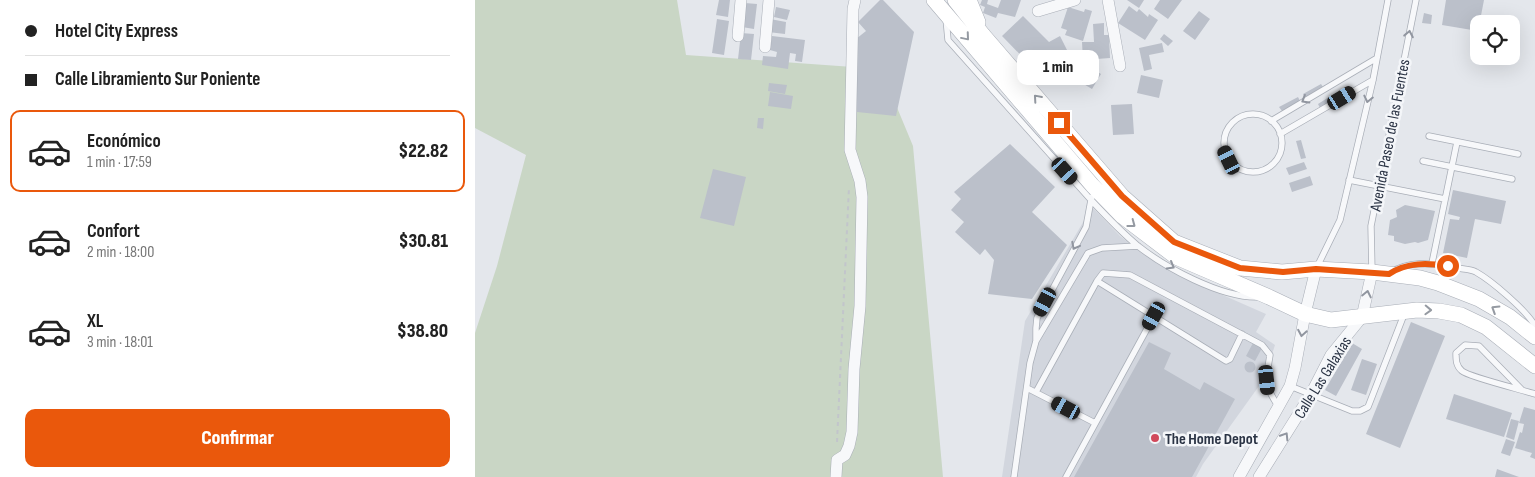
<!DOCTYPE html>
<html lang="es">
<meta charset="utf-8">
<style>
body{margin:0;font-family:"Sofia Sans Condensed",sans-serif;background:#f2f2f2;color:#222;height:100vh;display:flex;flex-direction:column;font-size:19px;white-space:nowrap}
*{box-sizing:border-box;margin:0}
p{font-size:16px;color:#767676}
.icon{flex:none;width:28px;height:28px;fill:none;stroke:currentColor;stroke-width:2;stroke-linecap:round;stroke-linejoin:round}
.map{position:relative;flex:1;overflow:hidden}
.details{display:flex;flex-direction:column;background:#fff;width:475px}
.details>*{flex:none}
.guide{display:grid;align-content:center;height:110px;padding:0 25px;background:#fff}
.buttons{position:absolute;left:995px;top:15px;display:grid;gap:10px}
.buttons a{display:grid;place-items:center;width:50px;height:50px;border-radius:10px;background:#fff;box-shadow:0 5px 20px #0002;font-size:25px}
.end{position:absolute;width:22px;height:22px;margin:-11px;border:6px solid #ea580c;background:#fff;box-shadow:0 0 0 2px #fff}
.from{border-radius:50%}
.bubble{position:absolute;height:35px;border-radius:10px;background:#fff;box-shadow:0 5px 20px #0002;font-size:16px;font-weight:800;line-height:35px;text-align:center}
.car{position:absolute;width:15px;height:30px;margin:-15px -8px;border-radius:6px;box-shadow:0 0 4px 1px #0007;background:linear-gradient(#222 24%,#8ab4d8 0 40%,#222 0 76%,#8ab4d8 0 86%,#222 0)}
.guide b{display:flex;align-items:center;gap:18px;height:48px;font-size:19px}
.guide b+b{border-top:1px solid #e0e0e0}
.guide i{width:12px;height:12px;background:#222}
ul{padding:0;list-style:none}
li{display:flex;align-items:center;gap:15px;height:82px;margin:0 10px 8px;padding:0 15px;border:2px solid transparent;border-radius:10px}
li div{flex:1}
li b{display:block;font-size:19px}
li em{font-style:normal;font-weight:800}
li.active{border-color:#ea580c}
li>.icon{width:45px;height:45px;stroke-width:1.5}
.cta{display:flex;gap:10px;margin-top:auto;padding:10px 25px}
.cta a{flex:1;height:58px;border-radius:10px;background:#ea580c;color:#fff;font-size:20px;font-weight:800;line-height:58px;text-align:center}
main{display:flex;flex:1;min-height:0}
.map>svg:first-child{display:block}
</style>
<main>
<section class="details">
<div class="guide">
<b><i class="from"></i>Hotel City Express</b>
<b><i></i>Calle Libramiento Sur Poniente</b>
</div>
<ul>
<li class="active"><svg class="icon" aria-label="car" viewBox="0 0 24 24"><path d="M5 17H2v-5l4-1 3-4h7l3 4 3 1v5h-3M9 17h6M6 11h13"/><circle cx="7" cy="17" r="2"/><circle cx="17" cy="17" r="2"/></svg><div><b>Económico</b><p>1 min · 17:59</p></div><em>$22.82</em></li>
<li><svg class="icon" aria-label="car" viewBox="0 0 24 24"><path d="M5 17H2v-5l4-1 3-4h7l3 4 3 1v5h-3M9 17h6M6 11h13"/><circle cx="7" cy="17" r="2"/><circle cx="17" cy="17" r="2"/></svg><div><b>Confort</b><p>2 min · 18:00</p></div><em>$30.81</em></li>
<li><svg class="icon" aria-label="car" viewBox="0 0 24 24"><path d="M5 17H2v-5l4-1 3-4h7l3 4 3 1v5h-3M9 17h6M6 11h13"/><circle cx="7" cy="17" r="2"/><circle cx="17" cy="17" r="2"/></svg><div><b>XL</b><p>3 min · 18:01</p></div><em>$38.80</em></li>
</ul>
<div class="cta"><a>Confirmar</a></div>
</section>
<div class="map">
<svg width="1060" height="477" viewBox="0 0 1060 477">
<rect width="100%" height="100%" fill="#e4e7ec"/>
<!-- built -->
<path fill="#d2d6de" d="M617,207L645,236L663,250L709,278L791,314L781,332L800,345L789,379L728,464L721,477H527L550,321Z"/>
<!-- green -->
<path fill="#c9d6c5" d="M0,0H202L211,55L406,69L438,146L468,477H0V333L22,266L51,155L0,128Z"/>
<!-- building -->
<path fill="#bbc0ca" d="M244,0H255L253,17L241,15Z
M405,0H408L439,32L421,116L382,112L381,39L391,31L383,22Z
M507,0H513L512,4L523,8L526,0H546L540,17L523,13L521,18L508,13L510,7L505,5Z
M652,0H669L664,8Z
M685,0H707L693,19L679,9Z
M971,0H1009L1003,31L967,25Z
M270,3L282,4L279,29L267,27Z
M654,6L662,12L664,9L673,17L674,14L683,20L670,40L643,23Z
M301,7L315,10L312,20L299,17Z
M593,7L609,12L610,9L617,11L608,41L590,35L592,30L586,28Z
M724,11L735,19L720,40L708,31Z
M949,13L957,15L956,24L947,23Z
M548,16L574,42L585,36L599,64L573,78L570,72L566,76L527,36Z
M242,19L254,21L249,55L237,53Z
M295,19L311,22L310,34L293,32Z
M629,23V35H634L635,58L608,60L607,42H619L618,24Z
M266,33L279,34L276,60L263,59Z
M689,34L698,41L693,46L685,39Z
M297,36L330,40L327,62L320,61L321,54L315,53L313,69L287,65L288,56L301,57L302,52L295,50Z
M687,43L689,52L674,55L677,69L669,71L664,48Z
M616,68L626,74L617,89L607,83Z
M666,75L688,80L684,98L662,93Z
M294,83L312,85L310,94L293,91Z
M846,84L848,87L853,84L856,89L832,102L828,94Z
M295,92L318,96L316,109L293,106Z
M823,97L825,101L807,111L804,107Z
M854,97L856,101L845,108L843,104Z
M657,104L659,134L638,135L636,105Z
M283,118H289L288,129L282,128Z
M826,140L831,158L826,159L821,141Z
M535,144L580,187L557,212L592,245L557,299L513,294L519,260L510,249L505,255L480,232L489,222L476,210L486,199L479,192Z
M829,162L832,169L814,175L811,168Z
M238,169L271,177L259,226L225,218Z
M835,176L838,185L817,192L814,183Z
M978,190L1031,201L1026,224L1000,219L992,258L968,253L975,219L984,220L985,217L973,214Z
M930,205L960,211L953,240L943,243L940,242L930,244L919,241V236L913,235L915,220L922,217L921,210Z
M936,322L970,336L925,448L891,434Z
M674,342L696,353L689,369L725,390L729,382L760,399L717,477H599Z
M778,343L787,348L780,361L771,356Z
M877,343L887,349L861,396L850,390Z
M887,359L902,364L891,395L876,390Z
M769.5 367a5.5 5.5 0 1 1 11 0a5.5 5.5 0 1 1-11 0Z
M979,394L1037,413L1029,437L971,419Z
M1049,407L1060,410V459L1055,457L1057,453L1040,448L1045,432L1047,433L1049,424L1044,423Z
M1036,419L1044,421L1039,440L1031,437Z
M1031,439L1040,442L1035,456L1026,453Z
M1022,469L1044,477H1020Z"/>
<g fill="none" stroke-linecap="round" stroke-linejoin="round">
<defs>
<path id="lane" d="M471,19L473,40L616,200L611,227L562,318L561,328V341
M749 143a29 29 0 1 1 58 0a29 29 0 1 1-58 0Z
M796,121L902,58
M805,134L898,80
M954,136L1043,154
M948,161L1037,179
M874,180L970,199
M617,197L616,200C631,216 646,232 663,246C691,268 745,297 781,297
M957,263L982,142
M842,267L865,220L898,80L913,0
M982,268C988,269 996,269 1001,272C1017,281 1052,311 1060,326
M897,272L896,226L941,0
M917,272C933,261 955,263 973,266
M622,281L751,361L755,359L767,334
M815,386L877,411H885L893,407L930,312
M552,388L620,423
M1047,390L1004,346L990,345L981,353C981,360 981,366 987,371C994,377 1048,390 1060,394
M561,392L622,281L628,273L655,275L787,345L795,355C791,381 788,383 803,406
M539,477L555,363L561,341L613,253L627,248L663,246
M591,477L679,316"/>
<path id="street" d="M633,0L645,66
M563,11L600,0
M263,36L266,0
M290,47L294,0
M361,477L362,460L370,455L374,446L377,432L379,369L385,306L387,197L385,181L375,150L378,9L380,0
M764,477L815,386L820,368L830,314L841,269
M784,477L836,394L856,355L887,317L897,272"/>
<path id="secondary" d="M459,0L617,185L647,216L701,257L794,297L830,314L856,320L942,310L964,311L986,315L1011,327L1060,366
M480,0L508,35L647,196L699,242L765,268L807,272L841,269L897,272L945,278L963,283L1004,299L1035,317L1060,337
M494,0L503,22"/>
</defs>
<!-- lane casing -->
<use href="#lane" stroke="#a9aeb7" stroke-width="7"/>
<!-- street casing -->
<use href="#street" stroke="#a9aeb7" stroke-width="12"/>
<!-- secondary casing -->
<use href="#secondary" stroke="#a9aeb7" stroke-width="16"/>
<!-- path -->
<path stroke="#c2c5cb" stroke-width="2" stroke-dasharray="4 4" stroke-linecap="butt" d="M362,442L374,187"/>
<!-- lane -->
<use href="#lane" stroke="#f7f8fa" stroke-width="5.5"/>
<!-- street -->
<use href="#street" stroke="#f7f8fa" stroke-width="11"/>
<!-- secondary -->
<use href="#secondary" stroke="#fff" stroke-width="15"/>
</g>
<!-- one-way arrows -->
<defs><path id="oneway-chevron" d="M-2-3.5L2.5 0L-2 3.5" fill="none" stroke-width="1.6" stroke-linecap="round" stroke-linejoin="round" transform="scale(1.25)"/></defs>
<g stroke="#9196a0">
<use href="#oneway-chevron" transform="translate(934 34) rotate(-79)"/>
<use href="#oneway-chevron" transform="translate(893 99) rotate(103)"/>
<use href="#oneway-chevron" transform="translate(830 100) rotate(149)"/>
<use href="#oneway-chevron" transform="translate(600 246) rotate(118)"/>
<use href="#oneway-chevron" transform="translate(696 266) rotate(30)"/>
<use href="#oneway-chevron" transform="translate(892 294) rotate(-78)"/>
<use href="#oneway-chevron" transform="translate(827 333) rotate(100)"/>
<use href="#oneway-chevron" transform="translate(810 436) rotate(-58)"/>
</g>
<g stroke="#959aa2">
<use href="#oneway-chevron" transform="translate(491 37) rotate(50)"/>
<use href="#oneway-chevron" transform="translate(562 98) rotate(-131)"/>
<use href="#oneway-chevron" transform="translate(657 224) rotate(37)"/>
<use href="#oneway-chevron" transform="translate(1020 309) rotate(-148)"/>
<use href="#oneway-chevron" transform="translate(953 310) rotate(2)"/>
</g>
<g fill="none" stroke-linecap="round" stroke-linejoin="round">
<!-- route -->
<path stroke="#ea580c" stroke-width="6" d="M584,123L647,196L699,242L765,268L808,272L841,269L914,274C932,262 953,263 973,266"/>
</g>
<!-- markers -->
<circle fill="#d1495b" stroke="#f4f6f9" stroke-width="2" cx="680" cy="438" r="5"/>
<g text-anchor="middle" stroke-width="5" stroke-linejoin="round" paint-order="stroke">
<!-- street labels -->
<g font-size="16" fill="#2b3445" stroke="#f4f6f9">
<text transform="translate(914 135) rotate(-79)" y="6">Avenida Paseo de las Fuentes</text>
<text transform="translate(847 377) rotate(-58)" y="6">Calle Las Galaxias</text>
</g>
<!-- poi labels -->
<g font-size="16" font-weight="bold" fill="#2b3445" stroke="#f4f6f9" text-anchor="start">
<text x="690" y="444">The Home Depot</text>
</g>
</g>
</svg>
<div class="buttons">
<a><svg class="icon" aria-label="locate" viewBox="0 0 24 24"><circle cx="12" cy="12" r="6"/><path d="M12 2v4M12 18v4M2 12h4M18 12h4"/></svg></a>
</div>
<i class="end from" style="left:973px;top:266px"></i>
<i class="end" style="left:584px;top:123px"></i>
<div class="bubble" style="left:542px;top:50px;width:82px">1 min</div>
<i class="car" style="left:867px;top:98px;rotate:59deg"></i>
<i class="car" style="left:754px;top:160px;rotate:334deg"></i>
<i class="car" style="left:590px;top:171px;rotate:138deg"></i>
<i class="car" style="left:570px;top:302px;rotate:208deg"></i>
<i class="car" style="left:679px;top:316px;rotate:209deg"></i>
<i class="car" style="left:792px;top:380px;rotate:174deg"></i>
<i class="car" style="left:591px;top:408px;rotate:298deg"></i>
</div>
</main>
